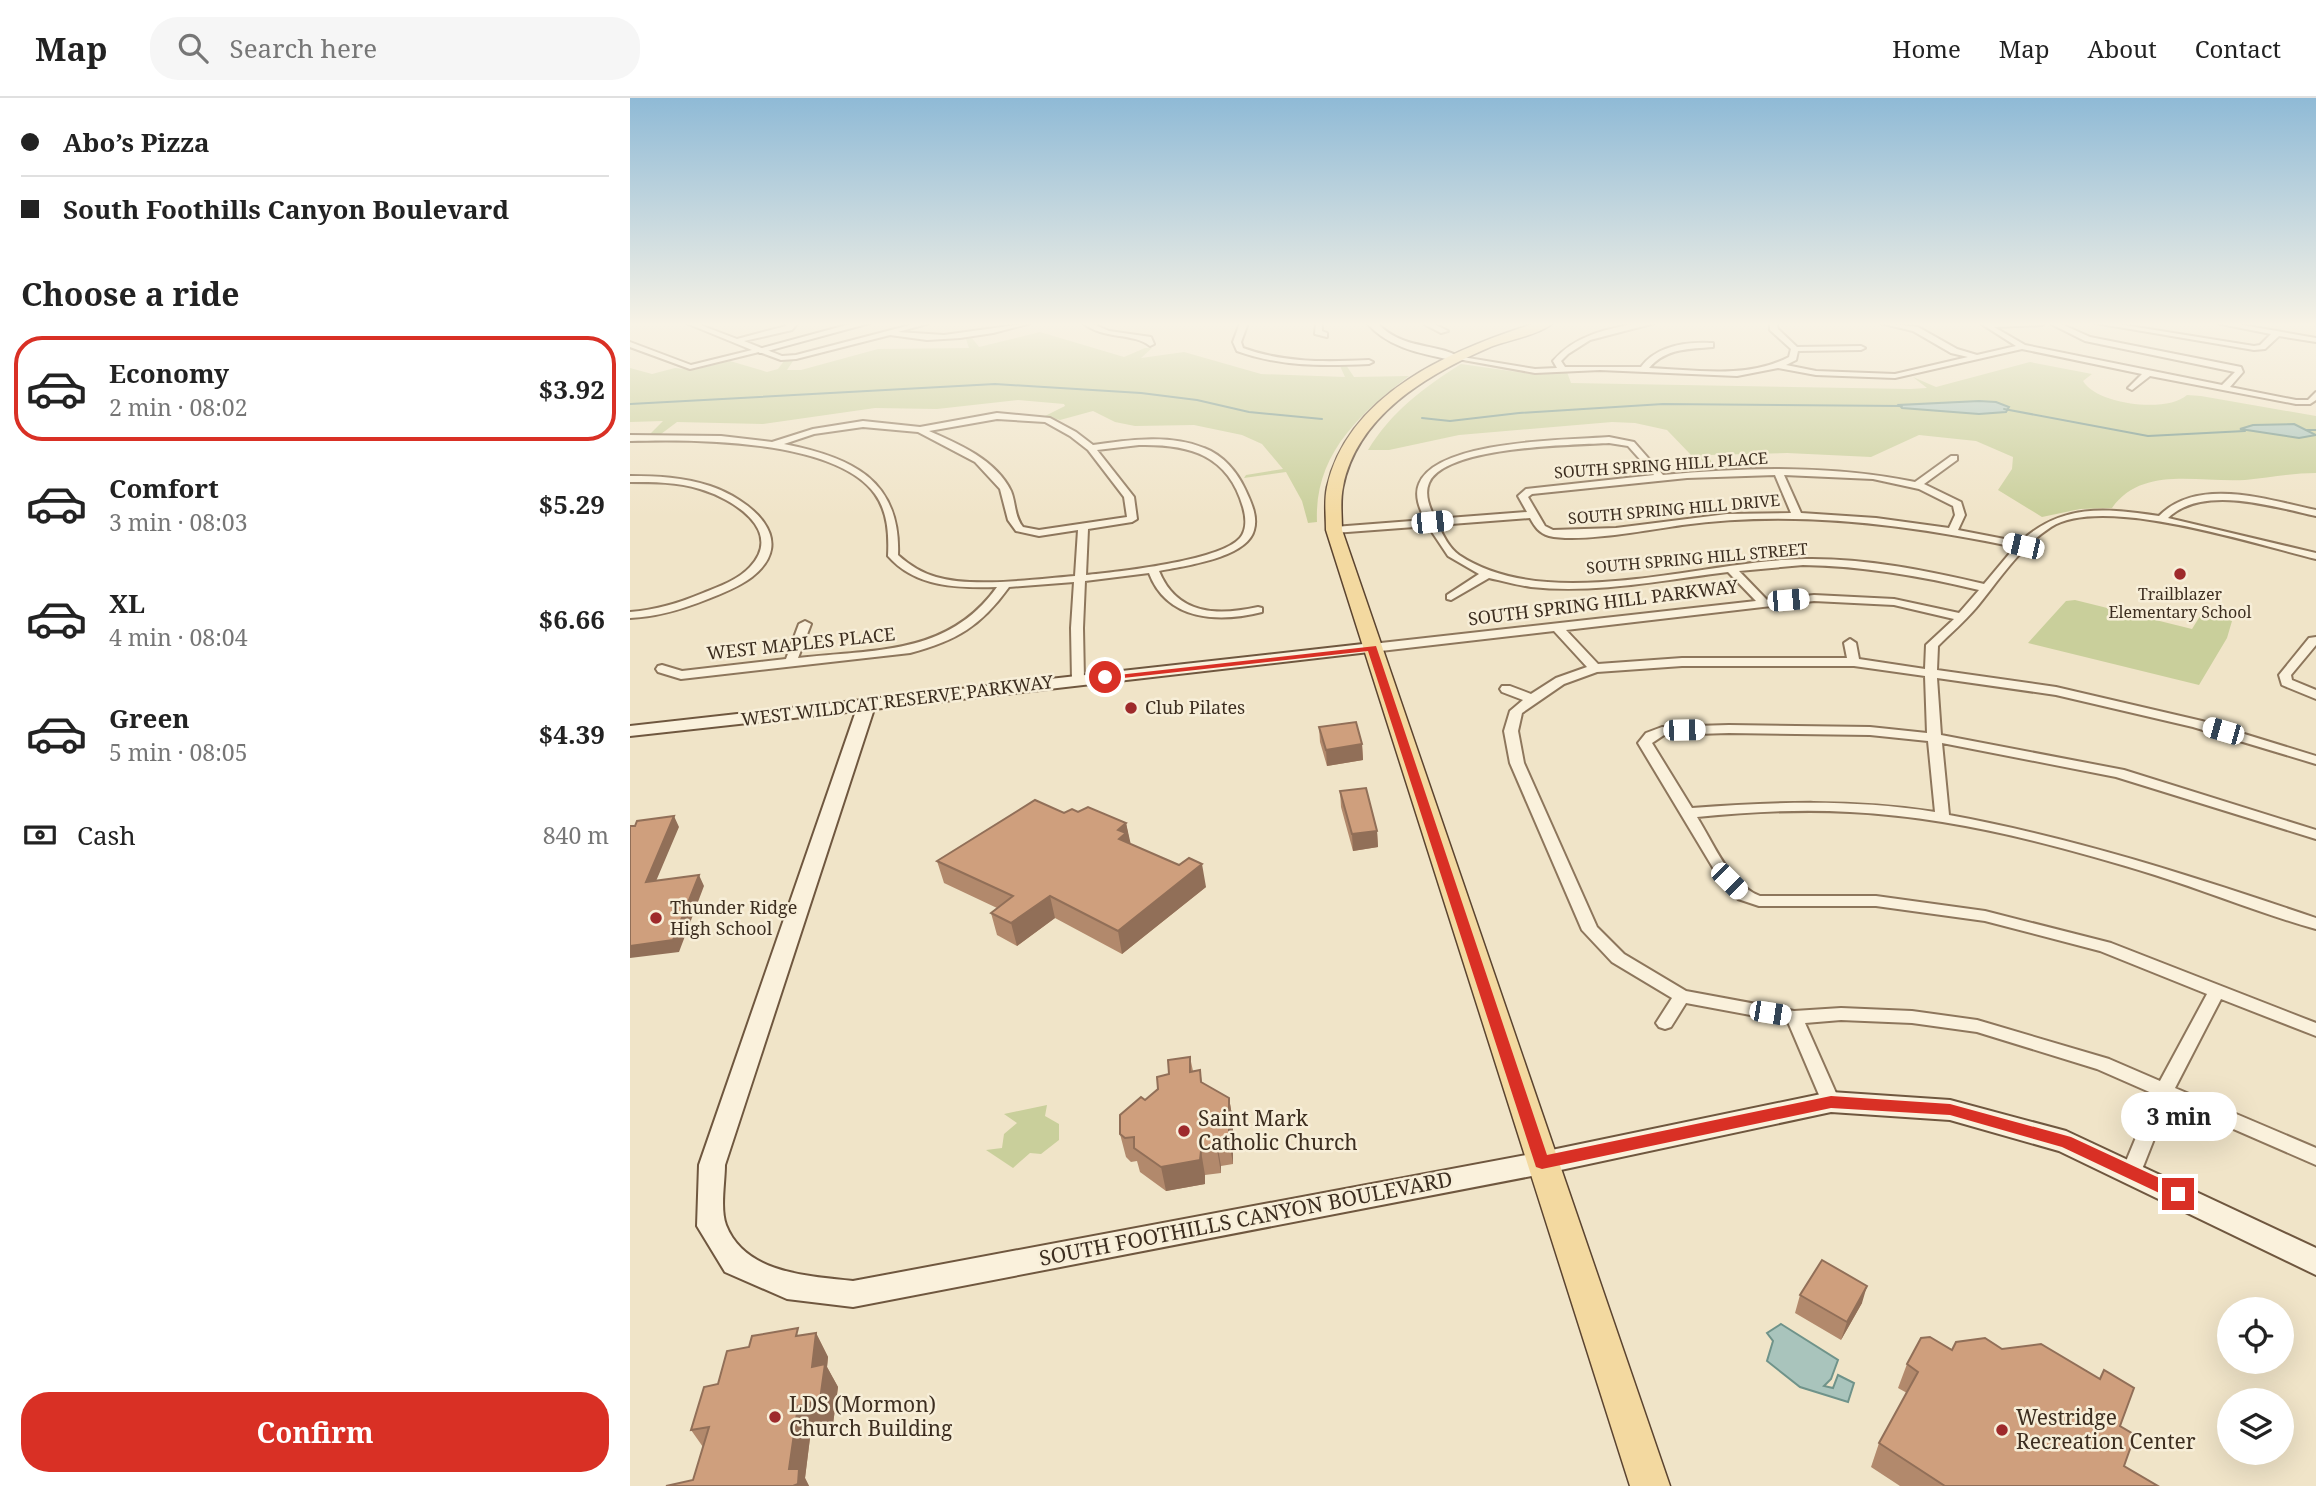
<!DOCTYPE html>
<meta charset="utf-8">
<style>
body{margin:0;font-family:"Noto Serif",serif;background:#f6f6f6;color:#222;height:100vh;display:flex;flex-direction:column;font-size:26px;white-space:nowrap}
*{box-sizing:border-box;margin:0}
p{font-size:23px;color:#767676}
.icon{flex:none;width:38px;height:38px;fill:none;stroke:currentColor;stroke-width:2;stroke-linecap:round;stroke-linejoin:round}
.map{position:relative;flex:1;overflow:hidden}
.drawer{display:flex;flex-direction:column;background:#fff;width:630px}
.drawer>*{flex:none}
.hud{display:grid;align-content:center;height:154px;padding:0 21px;background:#fff}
.tools{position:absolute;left:1587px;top:1199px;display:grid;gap:14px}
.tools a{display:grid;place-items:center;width:77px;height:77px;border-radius:50%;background:#fff;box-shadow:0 7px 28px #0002;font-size:35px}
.end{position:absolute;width:32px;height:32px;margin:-16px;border:9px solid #d93025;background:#fff;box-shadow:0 0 0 4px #fff}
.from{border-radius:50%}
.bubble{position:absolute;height:49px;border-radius:24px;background:#fff;box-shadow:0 7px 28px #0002;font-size:23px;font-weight:700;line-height:49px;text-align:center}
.car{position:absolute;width:21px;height:42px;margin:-21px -10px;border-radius:9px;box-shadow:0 0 5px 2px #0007;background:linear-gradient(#fff 24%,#345 0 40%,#fff 0 76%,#345 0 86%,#fff 0)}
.hud b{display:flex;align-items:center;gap:24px;height:66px;font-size:26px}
.hud b+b{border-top:2px solid #e0e0e0}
.hud i{width:18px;height:18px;background:#222}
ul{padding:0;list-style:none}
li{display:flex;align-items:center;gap:21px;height:105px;margin:0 14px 10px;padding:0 7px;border:4px solid transparent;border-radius:28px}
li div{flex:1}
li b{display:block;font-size:26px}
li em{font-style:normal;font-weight:700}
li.current{border-color:#d93025}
li>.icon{width:63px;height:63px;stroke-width:1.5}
h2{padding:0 21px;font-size:32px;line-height:84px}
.pay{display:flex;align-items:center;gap:18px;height:77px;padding:0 21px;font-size:26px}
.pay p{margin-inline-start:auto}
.primary-button{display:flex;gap:14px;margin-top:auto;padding:14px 21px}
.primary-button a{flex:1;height:80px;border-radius:28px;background:#d93025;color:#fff;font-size:28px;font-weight:700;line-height:80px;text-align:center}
header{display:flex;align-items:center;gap:42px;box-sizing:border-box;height:98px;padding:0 35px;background:#fff;border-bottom:2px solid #e0e0e0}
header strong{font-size:33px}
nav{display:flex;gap:38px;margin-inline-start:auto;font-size:24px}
.search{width:490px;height:63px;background:#f6f6f6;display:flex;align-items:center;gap:18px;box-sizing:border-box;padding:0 24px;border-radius:28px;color:#767676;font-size:26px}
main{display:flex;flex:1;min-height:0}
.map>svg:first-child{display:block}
</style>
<header>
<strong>Map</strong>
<div class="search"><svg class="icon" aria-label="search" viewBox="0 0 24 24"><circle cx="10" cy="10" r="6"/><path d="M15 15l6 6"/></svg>Search here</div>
<nav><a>Home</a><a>Map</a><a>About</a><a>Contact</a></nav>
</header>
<main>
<section class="drawer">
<div class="hud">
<b><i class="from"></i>Abo’s Pizza</b>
<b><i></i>South Foothills Canyon Boulevard</b>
</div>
<h2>Choose a ride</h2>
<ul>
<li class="current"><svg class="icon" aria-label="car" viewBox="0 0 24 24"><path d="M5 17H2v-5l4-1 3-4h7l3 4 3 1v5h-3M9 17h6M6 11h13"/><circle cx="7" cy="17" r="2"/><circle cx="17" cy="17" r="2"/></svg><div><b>Economy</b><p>2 min · 08:02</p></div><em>$3.92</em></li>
<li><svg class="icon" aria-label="car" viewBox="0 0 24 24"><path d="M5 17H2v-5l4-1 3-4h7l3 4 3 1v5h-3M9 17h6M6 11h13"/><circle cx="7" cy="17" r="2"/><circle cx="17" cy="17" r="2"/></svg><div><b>Comfort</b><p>3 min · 08:03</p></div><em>$5.29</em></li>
<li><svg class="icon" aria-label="car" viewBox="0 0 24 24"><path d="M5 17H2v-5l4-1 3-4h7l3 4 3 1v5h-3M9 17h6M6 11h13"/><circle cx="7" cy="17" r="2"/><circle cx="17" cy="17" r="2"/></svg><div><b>XL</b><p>4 min · 08:04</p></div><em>$6.66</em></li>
<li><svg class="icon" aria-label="car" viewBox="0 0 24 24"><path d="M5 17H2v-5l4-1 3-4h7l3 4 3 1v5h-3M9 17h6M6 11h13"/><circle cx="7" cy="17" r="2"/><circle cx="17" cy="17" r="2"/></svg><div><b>Green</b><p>5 min · 08:05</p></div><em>$4.39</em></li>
</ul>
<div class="pay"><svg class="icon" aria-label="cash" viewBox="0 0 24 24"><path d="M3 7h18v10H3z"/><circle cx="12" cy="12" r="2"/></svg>Cash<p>840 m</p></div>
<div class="primary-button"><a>Confirm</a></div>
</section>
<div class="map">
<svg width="1686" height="1388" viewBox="0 0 1686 1388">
<rect width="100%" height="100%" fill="#f0e4c8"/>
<!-- green -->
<path fill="#c9cf9b" d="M410,234L494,259L515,250H522L511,260L554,254L631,276L715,279L710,268L716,267L724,279L779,278C729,316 684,357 687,424L678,425L672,403L656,374L614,380L616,377L653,371L632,346L612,337L564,327L505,328L485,324L463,313L430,322L415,318L435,308L434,306L388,302L307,311L245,310L133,326L47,324L31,336H20L33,323L0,324V270L22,276L45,270L63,272L100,263L137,274L148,271L154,263H163L157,272H171L248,251L339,250L336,241L342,240L349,249Z
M1400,264L1462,276L1453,283C1467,307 1538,315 1557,297L1571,298L1686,318V375C1662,375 1639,380 1615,382C1570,385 1512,367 1482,410L1450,411L1412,419L1368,392L1382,371L1383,359L1346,343L1289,337L1241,359L1157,355L1077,357L1087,372L1080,373L1068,357H1061L1037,332L1005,325L982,324L829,337L759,352H738C761,314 793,290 831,266L902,276L937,274L941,285L1280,291L1297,290L1283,279L1306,289Z
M1445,502L1562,531L1572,515L1602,523L1597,540L1569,587L1398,545L1436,503Z
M417,1007L415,1018L429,1026V1042L411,1056L400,1055L383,1070L356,1052L372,1050L374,1036L387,1025L374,1016Z"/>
<!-- water -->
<path fill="#a9c4bc" stroke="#6f938a" stroke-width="2" d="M1349,303L1366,304L1379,309L1376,314L1349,316L1272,310L1269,307Z
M1664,326L1686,337L1669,340L1610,331L1623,327Z
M1151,1226L1208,1262L1201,1281L1194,1288L1203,1290L1208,1277L1224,1285L1218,1304L1170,1289L1137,1263L1143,1243L1137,1235Z"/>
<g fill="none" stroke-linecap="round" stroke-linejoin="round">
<!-- stream -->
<path stroke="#6f938a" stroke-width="2" d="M0,306L365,286L511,295L567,302L619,314L692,321
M1374,311L1518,338L1615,333
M792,320L820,323L889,315L1033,306L1272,308
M1676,332H1686"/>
<defs>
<path id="street" d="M56,225H65L107,241L156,228L161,225H168L162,232L114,243L152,258L166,257L288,225H300L268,234L314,237L401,225L363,235L330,240L297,242L260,237L166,261L151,262L129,254L60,271L0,249V244L61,267L122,252Z
M453,225H461L479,233L521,239L524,246L520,248C503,234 473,242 453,225Z
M610,225H618L611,244L613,250C654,265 696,264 739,262L743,264L739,266C693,268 651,269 607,253L603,244Z
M686,225H692V233L697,235V239L685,236Z
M792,225H802L818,233L811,235Z
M1009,225H1025L960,242L938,256L931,263L935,269H1011C1027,248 1055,244 1080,245H1083V249C1059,251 1036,250 1019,270C1065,272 1117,281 1159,259L1161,251L1140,232V225H1146L1148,231L1167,249L1231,248L1235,250L1231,252L1168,253L1166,262L1156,267L1186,273L1265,276L1338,259L1321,255L1283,233L1250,225L1288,229L1327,251L1347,257L1386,248L1350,225H1415L1412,227L1364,229L1395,247L1592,287L1605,274L1455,243L1419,225H1429L1460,239L1611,269L1613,274L1600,289L1666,302H1678L1686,294V302L1680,306H1666L1520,278L1502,292L1498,290L1512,276L1392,251L1265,280L1186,277L1148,270L1107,278L970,272L905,275L822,260L826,258L905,271L927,270L923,263C945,237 977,231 1009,225Z
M1465,225H1481L1624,248L1630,247L1641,236L1586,225H1601L1686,240V244L1649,238L1635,251L1624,252Z
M367,315L420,320L446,334L463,347C500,342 539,336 574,350C593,357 607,374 615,391C621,404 628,418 624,432C617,460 554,468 529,473C547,517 587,518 628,509L632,510V514C589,525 537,523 519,475L455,483L453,530L454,582L448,586L442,582L441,530L444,484L379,489C351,528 326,543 280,555L51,581L28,574L26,571L28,568L32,567L52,573L156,561L169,526L175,523L181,526L168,560C244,551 318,558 367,489C328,490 286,490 258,458C259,437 258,414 245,396C206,341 62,341 0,343V337L91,338L142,344L183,331L233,323L290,329ZM367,321L415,324L440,338L458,352L494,399L497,419L409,432L393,429C384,418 386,405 381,393C366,362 329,346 299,333ZM233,329L288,334L345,364L370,391L378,422L386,433L409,438L448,432L445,478C406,481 343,490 306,479C292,475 279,467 268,457C271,381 220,359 154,346L184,336ZM509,347C558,346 598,356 613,409C616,419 617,432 610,440C590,463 487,474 456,477L458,431L502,424L507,421L504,399L467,352Z
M979,339L1004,344L1033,377C1117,369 1202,367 1285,384L1321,358H1327V362L1294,386L1331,404L1335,417L1328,432L1390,444C1432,405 1476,410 1529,418C1568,378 1638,402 1686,412V418C1644,409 1573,386 1538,420L1686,455V461C1627,447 1473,396 1421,429C1390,449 1369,482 1346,510C1334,524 1321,535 1308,548L1307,572L1426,589L1572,623L1686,658V666L1563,629L1426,597L1307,580L1311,637L1494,672L1686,732V741L1486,679L1312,645L1319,717C1445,740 1565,779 1686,820V831C1632,816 1579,794 1525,777C1427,747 1324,719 1220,714C1169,711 1118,714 1067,719C1084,746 1099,786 1130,798H1246L1355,813L1481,845L1686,925V938L1591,901L1545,990L1686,1050V1067L1539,1003L1509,1079L1502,1081L1495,1079L1492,1073L1524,996L1467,971L1347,934L1282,925L1211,922L1175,925L1210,1004L1208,1009L1201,1011L1194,1009L1192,1004L1158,924L1056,905L1041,929L1035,931L1029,929L1026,925L1042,900L982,864L952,832L880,665L874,633L880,613L893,602L872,594L870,591L872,588H880L901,596L926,580L957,569L924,533L742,554L736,550L742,546L1126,503L1098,474C1033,482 966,496 901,489C887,487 872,483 859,480L821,502L817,501V497L849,476L818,458L798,428L704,435L699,432L704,429L795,422C790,411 784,398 789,386C806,342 938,342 979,339ZM979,345L998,348L1024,377L896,391L888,398L897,414L805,421C800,410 794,397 799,385C815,348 942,347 979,345ZM1145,377L1161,415L1097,416L986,430L923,432L915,428L898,399L902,396L1057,380ZM1154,377L1243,381L1289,391L1323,408L1325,417L1319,430L1246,420L1171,415ZM900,420C905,429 909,435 919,438C949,445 1019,432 1052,427C1163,412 1275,426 1385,449L1354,486C1295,472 1235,460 1175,461C1074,462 919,517 829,457C819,450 813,437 808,427ZM1173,467C1233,468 1291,478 1349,492L1329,515L1264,501L1184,497L1137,502L1109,473ZM1184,503L1264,507L1324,521L1296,547L1295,571L1229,561L1226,545L1220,541L1214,545L1217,560H1052L968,566L936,532ZM1052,568H1224L1295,578L1297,635L1240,629L1099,627L1032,629L1016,635L1008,645L1091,783L1108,801L1129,808H1246L1355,823L1470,853L1577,896L1530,983L1479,961L1347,922L1282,913L1211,910L1164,913L1056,893L994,856L967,829L894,665L888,633L892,615L934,586L967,574ZM1099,635L1240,637L1298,643L1305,714C1224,701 1143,704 1062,710L1022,645L1034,637Z
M0,378C27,378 54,379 80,388C119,401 170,441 122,479C109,489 93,495 78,501C53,511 27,519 0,520V514C26,512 49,505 73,495C90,488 108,482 120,469C155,432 101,400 70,391C48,384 23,384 0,384Z
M1686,539V547L1661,577L1662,582L1686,592V601L1652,587L1649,577L1679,540Z"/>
<path id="secondary" d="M224,225H240L130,255L125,252Z
M737,225H747C774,253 806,244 831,260L826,263C794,256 759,251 737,225Z
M742,545L750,550L748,553L244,611L95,1067C95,1084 90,1111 96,1127C115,1176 179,1178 223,1183L912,1054L1201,994L1320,1002L1436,1033L1686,1150V1177L1429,1053L1320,1022L1201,1014L912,1076L223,1209L157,1201L95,1174L67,1128L69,1067L226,613L0,638V628Z"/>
<path id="primary" d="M906,225H923C907,238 877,242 858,250C796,277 727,318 713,389C710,403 712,418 712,432L1040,1388H1000L696,432C696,418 694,403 697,389C718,295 823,251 906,225Z"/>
</defs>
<!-- street casing -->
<use href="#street" stroke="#8d765c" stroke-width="4"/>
<!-- secondary casing -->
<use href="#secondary" stroke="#6f573f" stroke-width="4"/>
<!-- primary casing -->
<use href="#primary" stroke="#5b4430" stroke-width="3"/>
<!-- street -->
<use href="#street" fill="#faf1dc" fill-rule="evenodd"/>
<!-- secondary -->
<use href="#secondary" fill="#faf1dc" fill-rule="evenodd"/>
<!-- primary -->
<use href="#primary" fill="#f3d9a0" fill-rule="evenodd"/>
</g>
<!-- wall -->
<path fill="#b2896c" d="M689,629L732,646L733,662L697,668L690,644Z
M710,693L747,733L748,749L723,753L711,709Z
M434,715L496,725L500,746L576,789L492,856L425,820L387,848L367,837L361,815L367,810L314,785L307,763Z
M560,959L563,973L570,972L572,985L599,1000L603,1023V1066L591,1068V1075L575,1077V1086L536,1093L510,1074L507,1063L501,1064L496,1059L490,1036L515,1002L528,991L539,976Z
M1170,1197L1232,1205L1211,1242L1165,1215Z
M186,1235L198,1259L197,1269L208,1289L203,1326L181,1332L175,1380L179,1388H36L63,1382L73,1349L61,1332L88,1286L171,1237Z
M1372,1251L1469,1281L1474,1272L1490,1328L1494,1368L1528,1388H1270L1241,1369L1249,1345L1277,1295L1268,1290L1277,1266L1322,1252Z"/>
<!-- shaded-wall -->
<path fill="#916f58" d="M732,646L733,662L697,668L696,652Z
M44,718L49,729L21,795L16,784Z
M496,725L501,747L499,749L489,740L488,732Z
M747,733L748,749L723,753L722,736Z
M572,766L576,789L492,856L488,833Z
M69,777L74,788L49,854L0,860V848Z
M420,798L425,820L387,848L381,825Z
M599,1000L603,1023V1066L599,1043Z
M587,1045L591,1068V1075L587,1051Z
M571,1053L575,1077V1086L536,1093L531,1069Z
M1237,1188L1232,1205L1211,1242L1217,1224Z
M186,1235L198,1259L197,1269L208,1289L203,1326L181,1332L175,1380L179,1388H163L159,1371L168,1308L182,1269Z"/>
<!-- building -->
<path fill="#cf9f7d" stroke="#916f58" stroke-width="2" d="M726,624L732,646L696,652L689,629Z
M736,690L747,733L722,736L710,693Z
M405,702L434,715L442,711L448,714L458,709L496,725L488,732L496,735L489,741L549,767L559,760L572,766L488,833L420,798L381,825L361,815L383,798L307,763Z
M44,718L16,784L69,777L43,842L0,848V728H5L7,723Z
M560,959V974L570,972L571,984L599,1000V1043L587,1045V1051L571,1053L570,1062L531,1069L504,1050V1039L495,1040L490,1036V1017L511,999L515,1002L528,991L527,979L539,976L538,962Z
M1192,1162L1237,1188L1217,1224L1170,1197Z
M168,1230L166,1238L186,1235L182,1269L195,1266L190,1302L168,1308L159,1371H169L168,1386L163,1388H36L63,1382L79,1329L61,1332L74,1289L88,1286L97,1253L119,1249L122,1238Z
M1300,1239L1322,1252L1326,1244L1355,1240L1372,1251L1411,1246L1470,1281L1474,1272L1504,1290L1490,1328L1505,1337L1494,1368L1528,1388H1315L1249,1345L1288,1274L1277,1266L1291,1240Z"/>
<!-- sky -->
<linearGradient id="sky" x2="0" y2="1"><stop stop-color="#8fbad6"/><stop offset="0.54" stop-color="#f8f3e6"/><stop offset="1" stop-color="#f8f3e6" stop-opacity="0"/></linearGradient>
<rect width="1686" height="419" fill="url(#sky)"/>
<!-- route -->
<path fill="#d93025" d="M746,548L917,1057L1201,998L1320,1006L1441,1039L1553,1091V1101H1542L1432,1049L1320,1017L1201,1010L912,1071L906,1069L738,553L475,582L470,579Z"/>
<!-- markers -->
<g fill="#9e2a2b" stroke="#f7eed8" stroke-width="2.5">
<circle cx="1550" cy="476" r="7"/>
<circle cx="501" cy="610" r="7"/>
<circle cx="26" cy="820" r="7"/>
<circle cx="554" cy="1033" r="7"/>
<circle cx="145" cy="1319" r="7"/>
<circle cx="1372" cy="1332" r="7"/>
</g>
<g text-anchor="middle" stroke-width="5" stroke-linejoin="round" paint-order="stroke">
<!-- far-street labels -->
<g font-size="16" fill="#3d2e20" stroke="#f7eed8">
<text transform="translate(1031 367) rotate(-4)" y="6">SOUTH SPRING HILL PLACE</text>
<text transform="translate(1044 411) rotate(-5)" y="6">SOUTH SPRING HILL DRIVE</text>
<text transform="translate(1067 460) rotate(-5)" y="6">SOUTH SPRING HILL STREET</text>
</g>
<!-- far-poi labels -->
<g font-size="16" fill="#3d2e20" stroke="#f7eed8">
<text x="1550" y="502">Trailblazer<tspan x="1550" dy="18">Elementary School</tspan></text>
</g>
<!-- street labels -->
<g font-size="18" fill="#3d2e20" stroke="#f7eed8">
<text transform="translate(973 505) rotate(-7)" y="6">SOUTH SPRING HILL PARKWAY</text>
<text transform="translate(171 546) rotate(-6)" y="6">WEST MAPLES PLACE</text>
<text transform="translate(267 603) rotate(-7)" y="6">WEST WILDCAT RESERVE PARKWAY</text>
</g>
<!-- poi labels -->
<g font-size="18" fill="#3d2e20" stroke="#f7eed8" text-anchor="start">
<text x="515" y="616">Club Pilates</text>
<text x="40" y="816">Thunder Ridge<tspan x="40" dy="21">High School</tspan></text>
</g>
<!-- near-poi labels -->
<g font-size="21" fill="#3d2e20" stroke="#f7eed8" text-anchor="start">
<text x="568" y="1028">Saint Mark<tspan x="568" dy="24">Catholic Church</tspan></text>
<text x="159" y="1314">LDS (Mormon)<tspan x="159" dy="24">Church Building</tspan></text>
<text x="1386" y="1327">Westridge<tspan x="1386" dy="24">Recreation Center</tspan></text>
</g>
<!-- near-street labels -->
<g font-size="21" fill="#3d2e20" stroke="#f7eed8">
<text transform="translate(616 1121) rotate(-11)" y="7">SOUTH FOOTHILLS CANYON BOULEVARD</text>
</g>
</g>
</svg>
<div class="tools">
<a><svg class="icon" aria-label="locate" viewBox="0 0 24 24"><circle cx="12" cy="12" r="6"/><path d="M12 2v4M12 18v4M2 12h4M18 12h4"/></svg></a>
<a><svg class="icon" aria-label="layers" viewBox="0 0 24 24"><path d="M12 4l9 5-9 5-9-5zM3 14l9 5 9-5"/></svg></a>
</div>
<i class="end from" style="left:475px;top:579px"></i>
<i class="end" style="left:1548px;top:1096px"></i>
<div class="bubble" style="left:1491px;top:994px;width:116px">3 min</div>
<i class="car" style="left:802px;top:424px;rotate:84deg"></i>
<i class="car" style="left:1393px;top:448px;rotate:283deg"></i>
<i class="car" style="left:1158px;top:502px;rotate:85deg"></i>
<i class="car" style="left:1054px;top:632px;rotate:89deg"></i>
<i class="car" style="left:1593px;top:633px;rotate:286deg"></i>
<i class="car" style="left:1099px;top:783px;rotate:135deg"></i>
<i class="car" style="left:1140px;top:915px;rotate:99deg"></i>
</div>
</main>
